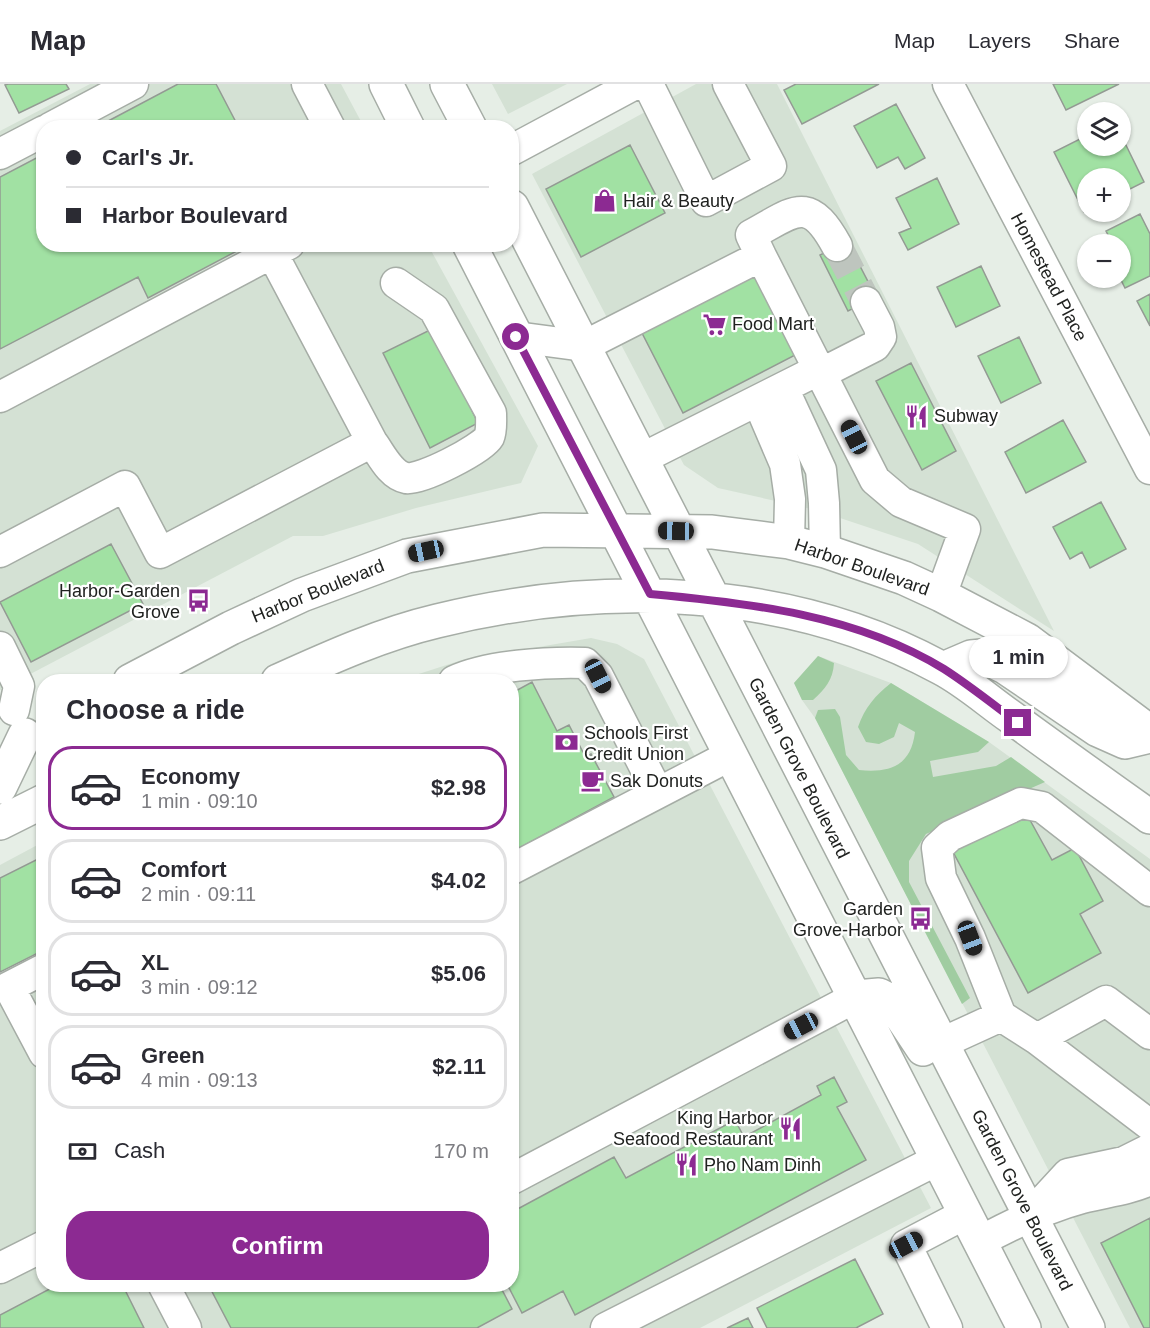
<!DOCTYPE html>
<meta charset="utf-8">
<style>
body{margin:0;font-family:Arial,sans-serif;background:#f2f2f3;color:#2b2b33;height:100vh;display:flex;flex-direction:column;font-size:22px;white-space:nowrap}
*{box-sizing:border-box;margin:0}
p{font-size:20px;color:#7c7c81}
.icon{flex:none;width:33px;height:33px;fill:none;stroke:currentColor;stroke-width:2;stroke-linecap:round;stroke-linejoin:round}
.map{position:relative;flex:1;overflow:hidden}
.side{position:absolute;left:36px;top:590px;width:483px;height:618px;display:flex;flex-direction:column;background:#fff;border-radius:24px;box-shadow:0 2px 4px #0004}
.side>*{flex:none}
.hud{position:absolute;left:36px;top:36px;width:483px;height:132px;border-radius:24px;box-shadow:0 2px 4px #0004;display:grid;align-content:center;height:132px;padding:0 30px;background:#fff}
.controls{position:absolute;left:1077px;top:18px;display:grid;gap:12px}
.controls a{display:grid;place-items:center;width:54px;height:54px;border-radius:50%;background:#fff;box-shadow:0 2px 4px #0004;font-size:30px}
.end{position:absolute;width:27px;height:27px;margin:-14px;border:8px solid #8c2a92;background:#fff;box-shadow:0 0 0 3px #fff}
.from{border-radius:50%}
.bubble{position:absolute;height:42px;border-radius:21px;background:#fff;box-shadow:0 2px 4px #0004;font-size:20px;font-weight:700;line-height:42px;text-align:center}
.car{position:absolute;width:18px;height:36px;margin:-18px -9px;border-radius:8px;box-shadow:0 0 4px 2px #0007;background:linear-gradient(#222 24%,#8ab4d8 0 40%,#222 0 76%,#8ab4d8 0 86%,#222 0)}
.hud b{display:flex;align-items:center;gap:21px;height:57px;font-size:22px}
.hud b+b{border-top:2px solid #e1e1e2}
.hud i{width:15px;height:15px;background:#2b2b33}
ul{padding:0;list-style:none}
li{display:flex;align-items:center;gap:18px;height:84px;margin:0 12px 9px;padding:0 18px;border:3px solid #e1e1e2;border-radius:24px}
li div{flex:1}
li b{display:block;font-size:22px}
li em{font-style:normal;font-weight:700}
li.current{border-color:#8c2a92}
li>.icon{width:54px;height:54px;stroke-width:1.5}
h2{padding:0 30px;font-size:27px;line-height:72px}
.pay{display:flex;align-items:center;gap:15px;height:66px;padding:0 30px;font-size:22px}
.pay p{margin-inline-start:auto}
.cta{display:flex;gap:12px;margin-top:auto;padding:12px 30px}
.cta a{flex:1;height:69px;border-radius:24px;background:#8c2a92;color:#fff;font-size:24px;font-weight:700;line-height:69px;text-align:center}
header{display:flex;align-items:center;gap:36px;box-sizing:border-box;height:84px;padding:0 30px;background:#fff;border-bottom:2px solid #e1e1e2}
header strong{font-size:28px}
nav{display:flex;gap:33px;margin-inline-start:auto;font-size:21px}
.map>svg:first-child{display:block}
</style>
<header>
<strong>Map</strong>
<nav><a>Map</a><a>Layers</a><a>Share</a></nav>
</header>
<div class="map">
<svg width="1150" height="1244" viewBox="0 0 1150 1244">
<rect width="100%" height="100%" fill="#e6eee6"/>
<!-- built -->
<path fill="#d4e1d4" d="M90,0H341L364,43L44,44V160L428,161L538,362L521,399L416,424L323,452H293L0,606V47Z
M492,0H567L508,30Z
M696,0H777L1054,547L918,460L816,426L718,404L684,381L532,90Z
M591,554L617,560L644,575L931,1124L700,1244H0V781L43,758L44,1200H512V597H397L462,576Z
M818,572L891,599L989,658L1150,775V1244H1130L815,634L802,616L794,599Z"/>
<!-- green -->
<path fill="#a0cca1" d="M818,572L834,579C833,596 825,605 813,616H802L794,599Z
M891,599L989,658L978,668L930,677L933,693L996,682L1011,673L1045,698L926,750L909,777V798L970,914L962,920L815,634L818,626L835,625L840,633L846,671L859,686C890,689 911,682 915,648L899,639L894,653L879,660L866,658L858,643C865,623 875,612 891,599Z"/>
<!-- building -->
<path fill="#a1e1a3" stroke="#939a93" stroke-width="1.5" d="M8,0H66L69,5L19,29L5,1Z
M178,0H216L239,44H95Z
M796,0H879L802,40L784,6Z
M1053,0H1119L1066,26Z
M896,20L925,74L905,85L898,73L877,84L854,42Z
M1120,49L1144,98L1120,110V94H1088V126L1084,128L1054,68L1088,51V62H1120Z
M630,61L665,129L581,173L546,105Z
M44,70V160H250L148,214L138,193L0,265V93Z
M937,94L959,140L908,166L899,149L911,144L896,114Z
M1140,130L1150,150V192L1125,204L1120,194V160H1113L1106,147Z
M847,157L876,213L848,227L820,171Z
M981,182L1000,222L956,243L937,203Z
M762,188L803,267L683,329L642,249Z
M1150,210V242L1137,217Z
M432,245L478,339L430,364L383,269Z
M1019,253L1041,299L1001,319L978,272Z
M911,279L956,367L922,386L876,297Z
M1063,336L1086,378L1026,409L1005,368Z
M1101,418L1126,465L1090,484L1082,468L1070,475L1053,443Z
M111,460L143,520L31,578L0,518Z
M532,598L557,647L569,641L586,674L591,670L614,713L512,768V609Z
M1025,727L1052,776L1075,764L1103,817L1080,830L1101,869L1028,909L952,766Z
M44,772V866L0,888V794Z
M834,993L847,1018L837,1023L866,1076L575,1231L563,1207L522,1229L507,1200H512V1128L614,1073L626,1094L735,1036L744,1053L821,1011L817,1002Z
M1150,1134V1244H1144L1101,1159Z
M855,1175L883,1230L856,1244H767L757,1224Z
M59,1200H122L144,1244H0V1231Z
M208,1200H499L512,1225L477,1244H231Z
M748,1234L753,1244H727Z"/>
<g fill="none" stroke-linecap="round" stroke-linejoin="round">
<!-- minor-tunnel -->
<path stroke="#bec5be" stroke-width="30" stroke-dasharray="30 15" stroke-linecap="butt" d="M837,162L866,218"/>
<defs>
<path id="minor" d="M307,0L330,44
M648,0L706,117L771,82L728,0
M948,0L1150,385
M50,44L133,0
M512,66L635,0
M0,70L44,47
M761,172L751,151C794,128 808,109 837,162
M516,253L584,262L761,172L875,396L901,418L965,445L941,511
M822,289L875,262L881,253L879,243L866,218
M783,304L821,386L824,419L825,467
M0,313L289,160
M758,317L785,380L790,415L789,458
M372,358C381,370 390,391 406,394C420,397 482,365 489,353C492,346 491,337 491,329L434,225L396,199
M641,375L820,285
M0,468L125,402L160,469L372,358L272,169
M0,563L19,602L14,626
M454,597C488,581 547,578 585,579L598,592L658,709
M512,785L731,671
M44,885L9,903L44,969
M1001,932L970,854L941,794L937,764L950,752L1021,719L1042,723L1150,807
M1150,950L1106,917L1037,955L1150,1041
M942,959L1001,932L1037,955
M512,1095L856,913
M1032,1129L1068,1090L1124,1078L1150,1065
M979,1158C1012,1140 1045,1124 1082,1114C1105,1108 1129,1106 1150,1096
M0,1184L44,1162
M163,1200L186,1244
M606,1244L937,1076
M947,1244L906,1161L965,1130"/>
<path id="major" d="M386,0L408,44
M447,0L470,44
M512,123L1088,1244
M469,160L1024,1244
M943,585L971,573L982,572L1005,583L1098,646L1125,658L1150,652
M130,597L231,544L302,511L407,472L543,446L712,448L789,458L825,467L904,494L941,511L1027,556L1150,648
M278,597C329,574 382,550 437,537C603,496 789,501 941,584C966,597 988,617 1011,633C1057,667 1104,700 1150,733
M0,703L25,651
M0,739L44,717
M856,913L879,911L891,917L923,965"/>
</defs>
<!-- minor casing -->
<use href="#minor" stroke="#a6ada6" stroke-width="33"/>
<!-- major casing -->
<use href="#major" stroke="#a6ada6" stroke-width="36"/>
<!-- minor -->
<use href="#minor" stroke="#fff" stroke-width="30"/>
<!-- major -->
<use href="#major" stroke="#fff" stroke-width="33"/>
</g>
<g fill="none" stroke-linecap="round" stroke-linejoin="round">
<!-- route -->
<path stroke="#8c2a92" stroke-width="8" d="M516,253L650,510C750,519 856,531 944,585C969,601 994,621 1018,639"/>
</g>
<!-- icons -->
<defs>
<symbol id="shop-bare" viewBox="-9 -9 18 18"><path d="M-5-2.5h2.3a2.7 3.5 0 0 1 5.4 0H5L5.5 6h-11ZM-1.5-2.5h3a1.5 2.3 0 0 0-3 0Z" fill="#8c2a92" stroke="#fff" stroke-width="2.5" paint-order="stroke"/></symbol>
<symbol id="supermarket-bare" viewBox="-9 -9 18 18"><path d="M-6-5.5h2.5l.6 2H6L4.5 2H-2.5L-4.4-4H-6ZM-1.5 3.2a1.3 1.3 0 1 0 .1 0ZM3 3.2a1.3 1.3 0 1 0 .1 0Z" fill="#8c2a92" stroke="#fff" stroke-width="2.5" paint-order="stroke"/></symbol>
<symbol id="restaurant-bare" viewBox="-9 -9 18 18"><path d="M-5-6h1v4h1v-4h1v4h1v-4h1v5L-1.5 .5V6h-2V.5L-5-1ZM5-6V6H3V1.5H1.5Q1.5-4 5-6Z" fill="#8c2a92" stroke="#fff" stroke-width="2.5" paint-order="stroke"/></symbol>
<symbol id="bus-bare" viewBox="-9 -9 18 18"><path d="M-5-6H5V4H4V6H2V4H-2V6H-4V4H-5ZM-3.5-4V0h7V-4ZM-3.5 1.2v1.5H-2V1.2ZM2 1.2v1.5H3.5V1.2Z" fill="#8c2a92" stroke="#fff" stroke-width="2.5" paint-order="stroke"/></symbol>
<symbol id="bank-bare" viewBox="-9 -9 18 18"><path d="M-6-4H6V4H-6ZM0-2.3a2.3 2.3 0 1 0 0 4.6a2.3 2.3 0 1 0 0-4.6Z" fill="#8c2a92" stroke="#fff" stroke-width="2.5" paint-order="stroke"/></symbol>
<symbol id="cafe-bare" viewBox="-9 -9 18 18"><path d="M-5.5-4.5H6V0H3Q3 3.5 0 3.5H-2.5Q-5.5 3.5-5.5 0ZM3-3.2v2h1.7v-2ZM-6 4.5H4V6H-6Z" fill="#8c2a92" stroke="#fff" stroke-width="2.5" paint-order="stroke"/></symbol>
</defs>
<g fill-rule="evenodd">
<use href="#shop-bare" x="588" y="100" width="33" height="33"/>
<use href="#supermarket-bare" x="698" y="224" width="33" height="33"/>
<use href="#restaurant-bare" x="900" y="316" width="33" height="33"/>
<use href="#bus-bare" x="182" y="500" width="33" height="33"/>
<use href="#bank-bare" x="550" y="642" width="33" height="33"/>
<use href="#cafe-bare" x="576" y="680" width="33" height="33"/>
<use href="#bus-bare" x="904" y="818" width="33" height="33"/>
<use href="#restaurant-bare" x="774" y="1028" width="33" height="33"/>
<use href="#restaurant-bare" x="670" y="1064" width="33" height="33"/>
</g>
<g text-anchor="middle" stroke-width="4.5" stroke-linejoin="round" paint-order="stroke">
<!-- poi labels -->
<g font-size="18" fill="#202220" stroke="#fff" text-anchor="start">
<text x="623" y="123">Hair &amp; Beauty</text>
<text x="732" y="246">Food Mart</text>
<text x="934" y="338">Subway</text>
<text x="180" y="513" text-anchor="end">Harbor-Garden<tspan x="180" dy="21">Grove</tspan></text>
<text x="584" y="655">Schools First<tspan x="584" dy="21">Credit Union</tspan></text>
<text x="610" y="703">Sak Donuts</text>
<text x="903" y="831" text-anchor="end">Garden<tspan x="903" dy="21">Grove-Harbor</tspan></text>
<text x="773" y="1040" text-anchor="end">King Harbor<tspan x="773" dy="21">Seafood Restaurant</tspan></text>
<text x="704" y="1087">Pho Nam Dinh</text>
</g>
<!-- street labels -->
<g font-size="18" fill="#202220" stroke="#fff">
<text transform="translate(1049 193) rotate(62)" y="6">Homestead Place</text>
<text transform="translate(862 483) rotate(19)" y="6">Harbor Boulevard</text>
<text transform="translate(318 507) rotate(-22)" y="6">Harbor Boulevard</text>
<text transform="translate(799 684) rotate(63)" y="6">Garden Grove Boulevard</text>
<text transform="translate(1022 1116) rotate(63)" y="6">Garden Grove Boulevard</text>
</g>
</g>
</svg>
<div class="controls">
<a><svg class="icon" aria-label="layers" viewBox="0 0 24 24"><path d="M12 4l9 5-9 5-9-5zM3 14l9 5 9-5"/></svg></a>
<a>+</a>
<a>−</a>
</div>
<i class="end from" style="left:516px;top:253px"></i>
<i class="end" style="left:1018px;top:639px"></i>
<div class="bubble" style="left:969px;top:552px;width:99px">1 min</div>
<i class="car" style="left:854px;top:353px;rotate:333deg"></i>
<i class="car" style="left:676px;top:447px;rotate:271deg"></i>
<i class="car" style="left:426px;top:467px;rotate:258deg"></i>
<i class="car" style="left:598px;top:592px;rotate:153deg"></i>
<i class="car" style="left:970px;top:854px;rotate:159deg"></i>
<i class="car" style="left:801px;top:942px;rotate:242deg"></i>
<i class="car" style="left:906px;top:1161px;rotate:62deg"></i>
<div class="hud">
<b><i class="from"></i>Carl's Jr.</b>
<b><i></i>Harbor Boulevard</b>
</div>
<section class="side">
<h2>Choose a ride</h2>
<ul>
<li class="current"><svg class="icon" aria-label="car" viewBox="0 0 24 24"><path d="M5 17H2v-5l4-1 3-4h7l3 4 3 1v5h-3M9 17h6M6 11h13"/><circle cx="7" cy="17" r="2"/><circle cx="17" cy="17" r="2"/></svg><div><b>Economy</b><p>1 min · 09:10</p></div><em>$2.98</em></li>
<li><svg class="icon" aria-label="car" viewBox="0 0 24 24"><path d="M5 17H2v-5l4-1 3-4h7l3 4 3 1v5h-3M9 17h6M6 11h13"/><circle cx="7" cy="17" r="2"/><circle cx="17" cy="17" r="2"/></svg><div><b>Comfort</b><p>2 min · 09:11</p></div><em>$4.02</em></li>
<li><svg class="icon" aria-label="car" viewBox="0 0 24 24"><path d="M5 17H2v-5l4-1 3-4h7l3 4 3 1v5h-3M9 17h6M6 11h13"/><circle cx="7" cy="17" r="2"/><circle cx="17" cy="17" r="2"/></svg><div><b>XL</b><p>3 min · 09:12</p></div><em>$5.06</em></li>
<li><svg class="icon" aria-label="car" viewBox="0 0 24 24"><path d="M5 17H2v-5l4-1 3-4h7l3 4 3 1v5h-3M9 17h6M6 11h13"/><circle cx="7" cy="17" r="2"/><circle cx="17" cy="17" r="2"/></svg><div><b>Green</b><p>4 min · 09:13</p></div><em>$2.11</em></li>
</ul>
<div class="pay"><svg class="icon" aria-label="cash" viewBox="0 0 24 24"><path d="M3 7h18v10H3z"/><circle cx="12" cy="12" r="2"/></svg>Cash<p>170 m</p></div>
<div class="cta"><a>Confirm</a></div>
</section>
</div>
